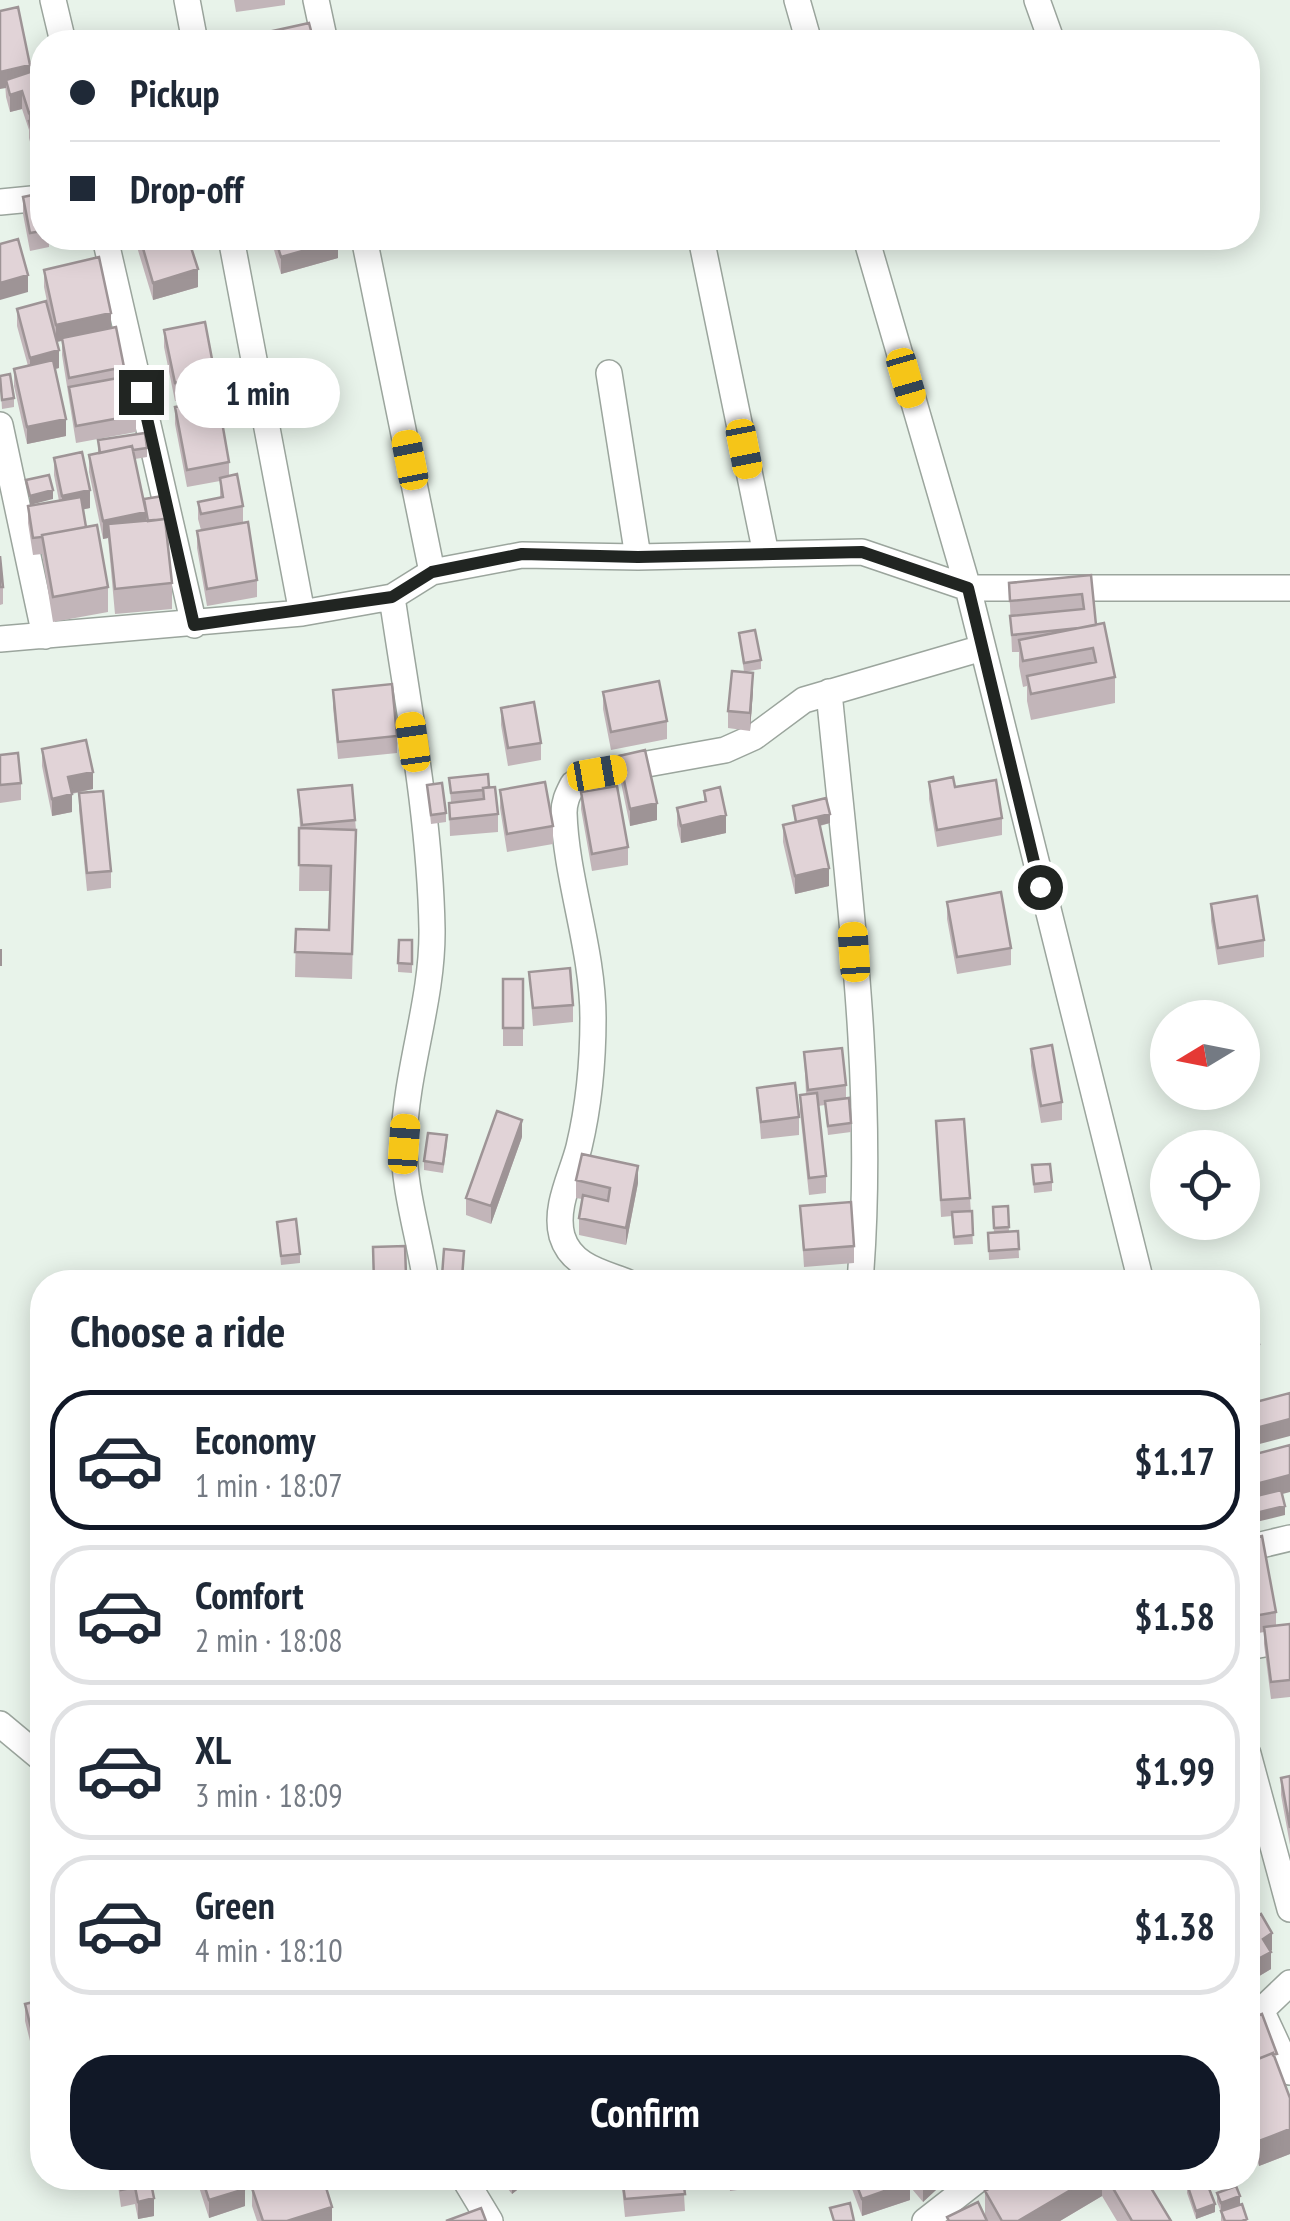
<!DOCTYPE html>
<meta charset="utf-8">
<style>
body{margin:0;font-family:"PT Sans Narrow",sans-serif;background:#f6f6f7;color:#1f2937;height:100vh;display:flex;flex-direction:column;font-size:38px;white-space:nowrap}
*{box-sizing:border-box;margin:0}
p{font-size:32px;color:#747a83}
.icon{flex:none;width:55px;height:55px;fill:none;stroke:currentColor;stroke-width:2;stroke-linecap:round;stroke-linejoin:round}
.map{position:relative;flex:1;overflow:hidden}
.panel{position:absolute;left:30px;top:1270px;width:1230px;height:920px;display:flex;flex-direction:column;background:#fff;border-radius:40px;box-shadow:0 5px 25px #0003}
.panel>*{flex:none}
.banner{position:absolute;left:30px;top:30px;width:1230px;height:220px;border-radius:40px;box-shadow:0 5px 25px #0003;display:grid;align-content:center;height:220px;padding:0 40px;background:#fff}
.needle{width:65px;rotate:260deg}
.buttons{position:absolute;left:1150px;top:1000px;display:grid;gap:20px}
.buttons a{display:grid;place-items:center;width:110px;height:110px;border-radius:50%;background:#fff;box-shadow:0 5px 25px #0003;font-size:50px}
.end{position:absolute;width:45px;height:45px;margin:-22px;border:12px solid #212522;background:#fff;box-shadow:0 0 0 5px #fff}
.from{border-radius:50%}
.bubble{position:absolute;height:70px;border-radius:35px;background:#fff;box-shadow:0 5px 25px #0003;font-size:32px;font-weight:700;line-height:70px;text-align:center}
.car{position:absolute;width:30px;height:60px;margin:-30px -15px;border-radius:12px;box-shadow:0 0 8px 2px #0007;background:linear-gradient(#f5c518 24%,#345 0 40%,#f5c518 0 76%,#345 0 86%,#f5c518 0)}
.banner b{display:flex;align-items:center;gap:35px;height:95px;font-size:38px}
.banner b+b{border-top:2px solid #e0e1e3}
.banner i{width:25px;height:25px;background:#1f2937}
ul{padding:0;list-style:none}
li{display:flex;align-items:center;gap:30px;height:140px;margin:0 20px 15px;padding:0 20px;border:5px solid #e0e1e3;border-radius:40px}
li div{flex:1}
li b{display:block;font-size:38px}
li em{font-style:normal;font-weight:700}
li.selected{border-color:#111827}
li>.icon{width:90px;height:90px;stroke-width:1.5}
h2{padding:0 40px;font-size:45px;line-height:120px}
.primary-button{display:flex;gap:20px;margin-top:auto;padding:20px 40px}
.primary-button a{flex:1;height:115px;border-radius:40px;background:#111827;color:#fff;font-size:40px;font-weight:700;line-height:115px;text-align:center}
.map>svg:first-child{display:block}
</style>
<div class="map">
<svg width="1290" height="2221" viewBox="0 0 1290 2221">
<rect width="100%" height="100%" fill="#e8f3ea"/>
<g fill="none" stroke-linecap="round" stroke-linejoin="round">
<defs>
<path id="minor" d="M53,0L63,42
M187,0L195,42
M316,0L325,42
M797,0L809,42
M1037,0L1052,42
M0,202L42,198
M105,238L194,625
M364,238L432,572
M701,238L766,554
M866,238L968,588L1141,1282
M609,373L638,557
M0,425L45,636
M392,597C408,706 430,818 432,929C433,1000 406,1069 404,1140C403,1188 419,1235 426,1282
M302,613L392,597L432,572L522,555L638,557L862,552L968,588H1290
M0,639L302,613L231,238
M829,692C848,887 876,1086 860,1282
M627,1282C601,1272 571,1266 562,1236C554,1207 572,1175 579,1147C589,1105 593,1060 593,1018C593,949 566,879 564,813C564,801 568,794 573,784L597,773L725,750L754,737L804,700L982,648
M1248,1548L1290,1538
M1248,1647L1290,1639
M0,1724L42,1759
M1248,1754L1290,1909
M1262,2012L1290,2072
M1248,2023L1290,1983
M464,2178L490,2221
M925,2221L980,2178"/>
</defs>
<!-- minor casing -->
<use href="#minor" stroke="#9ba59d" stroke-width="28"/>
<!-- minor -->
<use href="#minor" stroke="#fff" stroke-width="25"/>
</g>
<!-- wall -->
<path fill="#c2b5b9" d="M234,0H285V5L236,12Z
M0,11L30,72L42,68L35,161L29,138V130L22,109L10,112L6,97Z
M42,193V238H49V247L30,251L23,214V197Z
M137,238H188L198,287L153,300L137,247Z
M272,238H337L338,258L281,274L272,243Z
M44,270L111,328L124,367V376L136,415V432L76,443L62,355V341L57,342L59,368L55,369L66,436L27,444L14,386V369L28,366L17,326V309L53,330L44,287Z
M164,330L215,375V393L175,401L164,347Z
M0,376L14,398V407L2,409Z
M175,407L229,462V476L243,506V523L257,580V597L207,606L197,548V531L201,530L198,519V502L220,497V481L187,487L175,424Z
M98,440L147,448V457L135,459L144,505L168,524L167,533L172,583V609L115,614L108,538L103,539L89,472V455L98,453Z
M54,458L90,508L83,509L86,527L108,587V612L53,622L42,554L33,555L28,523V506L59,501L54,475Z
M0,556L3,587V604L0,605Z
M1091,575L1096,625L1115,677V703L1031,720L1027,701V686L1023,687L1019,666V652H1012L1009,583Z
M739,633L761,660V669L744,672Z
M333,690L397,736V753L338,759L333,707Z
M753,691L750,731L728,728V711Z
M603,692L667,721V739L611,750L603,709Z
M501,708L541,743V760L508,766L501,725Z
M42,749L93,789L72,794V812L52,816L42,766Z
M0,755L21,783V800L0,803Z
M619,756L657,820L630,826L619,773Z
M449,778L489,787L498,814V832L450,836L449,803L483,799L451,802Z
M929,782L955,787L1002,818V835L937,847L929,799Z
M352,785L356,830L352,979L295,977L296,929L329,930L330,891H299L300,828L298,790Z
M427,785L446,813V822L431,824Z
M500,790L553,826V844L507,852L500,808Z
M704,791L726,833L681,843L677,825V808L704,802Z
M581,792L628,847V865L592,871L581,809Z
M79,793L111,871V888L87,891L79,810Z
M793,806L830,823L820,826L829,886L795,894L783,842V825L795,822Z
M947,902L1011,948V965L957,974L947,919Z
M1211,904L1264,940V957L1218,965L1211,921Z
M412,940V973L398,972V963Z
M529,972L573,1005V1022L533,1026Z
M503,979H523V1046H503Z
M1031,1049L1062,1102V1120L1041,1123L1031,1066Z
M804,1052L846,1085V1099L851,1123V1132L828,1135L825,1105L818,1106L826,1176V1193L809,1195L800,1112V1095L806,1094Z
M757,1088L799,1117V1135L761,1139Z
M936,1121L970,1198L973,1244L954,1245L952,1216L941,1217Z
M522,1137L491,1224L466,1215V1198Z
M447,1144L443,1173L424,1170V1161Z
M1032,1165L1052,1182V1191L1034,1193Z
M576,1180L638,1183L626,1245L579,1235V1218L582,1199L576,1198Z
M800,1206L854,1246V1263L804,1267Z
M1008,1206L1009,1232L1018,1231L1019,1258L989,1260L988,1233H994L993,1207Z
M277,1222L300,1254V1263L281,1265Z
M405,1246L406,1282H374Z
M444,1249L464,1251L463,1282H442Z
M1248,1539L1276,1612V1625L1290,1624V1697L1271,1699L1264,1644V1632L1248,1635Z
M1290,1776V1845L1281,1795V1778Z
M1248,1922L1272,1950L1270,1951L1271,1969L1256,1978L1248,1962Z
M42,2000L33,2053L25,2021V2004Z
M1248,2020L1277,2064L1290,2098V2154L1259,2166L1248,2138Z
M117,2178H150L154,2216L138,2219L135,2204L121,2207Z
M196,2178H242L245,2206L209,2218Z
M499,2178H526V2183L512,2194Z
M621,2178H683L685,2211L625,2217Z
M728,2178H774V2185L730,2191Z
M848,2178H908L910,2200L862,2216Z
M912,2178H949L923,2202L912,2189Z
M1008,2178H1145L1171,2221H1117L1102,2196L1060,2221H947V2217L985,2216V2191Z
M1187,2184L1215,2212L1196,2219L1187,2193Z
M252,2188L332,2221H257L252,2206Z
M1217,2193L1240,2204L1247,2221H1221V2212L1217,2202Z"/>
<!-- shaded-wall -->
<path fill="#9e9496" d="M30,65V82L6,80V88L0,89V72Z
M22,91V109L10,112V95Z
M42,108V126L29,121V130V113Z
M42,141V159L35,161V143Z
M338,241V258L281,274V257Z
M198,269V287L153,300V283Z
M28,275V292L0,300V283Z
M111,313V330L56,342V325Z
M59,350V368L30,375V358Z
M66,419V436L27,444V427Z
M53,490V499L30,505V496Z
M90,490V508L62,514V496Z
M146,512V530L108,524V538L103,539V521Z
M753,673V691L750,731V713Z
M93,772V789L68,794V777Z
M72,794V812L52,816V799Z
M657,803V820L630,826V809Z
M830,814V823L797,831V822Z
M726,815V833L681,843V826Z
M829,868V886L795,894V876Z
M0,949H2V966H0Z
M522,1120V1137L491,1224V1206Z
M638,1166V1183L626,1245V1228Z
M1259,1344V1361L1248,1364V1347Z
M1290,1419V1436L1248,1447V1430Z
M1290,1475V1492L1249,1503L1248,1498V1503V1486Z
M1285,1506V1515L1252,1523V1514Z
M1272,1933V1950L1263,1956V1939Z
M1271,1952V1969L1256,1978V1960Z
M42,2033V2051L33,2053V2036Z
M1290,2129V2154L1259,2166V2141Z
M512,2178H526V2183L512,2194Z
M931,2178H949L923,2202V2184Z
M1091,2178H1102V2196L1060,2221H1018Z
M910,2182V2200L862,2216V2199Z
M245,2189V2206L209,2218V2200Z
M1240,2196V2205L1221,2212V2203Z
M154,2198V2216L138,2219V2202Z
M1215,2204V2212L1196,2219V2211Z
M332,2207V2221H287Z"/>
<!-- building -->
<path fill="#e1d3d7" stroke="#9e9496" stroke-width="2.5" d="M18,7L30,65L0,72V11Z
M309,23L314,42H223Z
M42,68V108L29,113L22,91L10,95L6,80Z
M42,118V141L35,143L29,121Z
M42,193V231L30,233L23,197Z
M140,238H188L198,269L153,283Z
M275,238H337L338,241L281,257Z
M18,239L28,275L0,283V244Z
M99,257L111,313L56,325L44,270Z
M46,301L59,350L30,358L17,309Z
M205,322L215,375L175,383L164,330Z
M116,327L124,367L69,378L62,338Z
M53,360L66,419L27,427L14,369Z
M10,374L14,398L2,400L0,376Z
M129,376L136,415L76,426L69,387Z
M218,399L229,462L187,470L175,407Z
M145,433L147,448L133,450L132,446L100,453L98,440Z
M132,446L146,512L103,521L89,455Z
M82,452L90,490L62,496L54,458Z
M237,474L243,506L201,514L198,502L223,497L220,478Z
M49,475L53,490L30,496L26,480Z
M163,496L168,524H166L165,519L148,521L144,499Z
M81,497L86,527L42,535V537L33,538L28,506Z
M165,519L172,583L115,589L108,524Z
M248,522L257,580L207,589L197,531Z
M97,525L108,587L53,597L42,535Z
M0,556L3,587H0Z
M1091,575L1096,625L1079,628L1012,635L1010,616L1084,609L1082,594L1010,601L1009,583Z
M1104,623L1115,677L1031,694L1027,676L1096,662L1093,648L1023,661L1019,640Z
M755,630L761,660L744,663L739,633Z
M732,671L753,673L750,713L728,711Z
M659,681L667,721L611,732L603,692Z
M392,684L397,736L338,742L333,690Z
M534,702L541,743L508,748L501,708Z
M86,740L93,772L68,777L72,794L52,799L42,749Z
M645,750L657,803L630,809L619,756Z
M18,753L21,783L0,785V755Z
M488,774L489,787L483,788V790L451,793L449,778Z
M953,777L955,787L996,780L1002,818L937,830L929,782Z
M545,782L553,826L507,834L500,790Z
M442,783L446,813L431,815L427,785Z
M352,785L355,820L302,825L298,790Z
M617,786L628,847L592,854L581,792Z
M495,787L498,814L450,819L449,803L484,799L483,788Z
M720,787L726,815L681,826L677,808L706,801L704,791Z
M103,791L111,871L87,873L79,793Z
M826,798L830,814L796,822L793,806Z
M818,817L829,868L795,876L783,825Z
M299,828L356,830L352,954L295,952L296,929L329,930L331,866L299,865Z
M1001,892L1011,948L957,957L947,902Z
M1257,896L1264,940L1218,948L1211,904Z
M399,940H412V964L398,963Z
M570,968L573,1005L533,1008L529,972Z
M503,979H523V1028H503Z
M1052,1045L1062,1102L1041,1106L1031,1049Z
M842,1048L846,1085L808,1090L804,1052Z
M795,1083L799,1117L761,1122L757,1088Z
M817,1093L826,1176L809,1178L800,1095Z
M849,1098L851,1123L828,1126L825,1101Z
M497,1111L522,1120L491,1206L466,1198Z
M964,1119L970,1198L941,1200L936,1121Z
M428,1133L447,1135L443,1164L424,1161Z
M582,1154L638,1166L626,1228L579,1218L583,1195L608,1201L610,1188L576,1180Z
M1050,1164L1052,1182L1034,1184L1032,1165Z
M851,1202L854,1246L804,1250L800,1206Z
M1008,1206L1009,1227L994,1228L993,1207Z
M972,1211L973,1235L954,1237L952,1212Z
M296,1219L300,1254L281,1256L277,1222Z
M1018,1231L1019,1249L989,1251L988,1233Z
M405,1246L406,1275H397L398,1282H374L373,1247Z
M444,1249L464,1251L462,1278L442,1276Z
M834,1278V1282H811V1280Z
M1248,1302L1259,1344L1248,1347Z
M1290,1393V1419L1248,1430V1404Z
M1290,1445V1475L1248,1486V1456Z
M1281,1490L1285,1506L1252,1514L1248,1498Z
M1262,1536L1276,1612L1248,1617V1539Z
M1290,1624V1680L1271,1682L1264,1627Z
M1290,1776V1828L1281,1778Z
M1261,1914L1272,1933L1263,1939L1271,1952L1256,1960L1248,1945V1922Z
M42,2000V2033L33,2036L25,2004Z
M1262,2014L1277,2054L1273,2055V2053L1248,2063V2020Z
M1273,2053L1290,2098V2129L1259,2141L1248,2112V2063Z
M118,2178H150L154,2198L138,2202L135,2187L121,2190Z
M202,2178H242L245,2189L209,2200Z
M287,2178H323L332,2207L287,2221H263L252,2188Z
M622,2178H683L685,2194L625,2199Z
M854,2178H908L910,2182L862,2199Z
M917,2178H931L923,2184Z
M1008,2178H1091L1018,2221H1002L985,2191Z
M1107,2178H1145L1171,2221H1132Z
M1205,2178L1215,2204L1196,2211L1187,2184Z
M1236,2186L1240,2196L1221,2203L1217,2193Z
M978,2202L987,2221H949L947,2217Z
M850,2203L854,2221H834L830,2208Z
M1242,2204L1247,2219L1242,2221H1225L1221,2211Z
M481,2208L486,2221H446Z"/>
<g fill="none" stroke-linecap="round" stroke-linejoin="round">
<!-- route -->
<path stroke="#212522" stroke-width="12" d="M141,392L194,625L392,597L432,572L522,554L638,557L862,552L968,588L1040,887"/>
</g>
</svg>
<div class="buttons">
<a><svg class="needle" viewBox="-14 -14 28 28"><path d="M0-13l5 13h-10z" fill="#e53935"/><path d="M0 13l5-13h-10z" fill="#747a83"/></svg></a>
<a><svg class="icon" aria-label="locate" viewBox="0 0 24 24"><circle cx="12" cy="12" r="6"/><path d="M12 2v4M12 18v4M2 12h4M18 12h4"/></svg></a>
</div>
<i class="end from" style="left:1040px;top:887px"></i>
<i class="end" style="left:141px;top:392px"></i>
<div class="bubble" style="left:175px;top:358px;width:165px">1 min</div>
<i class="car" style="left:906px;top:378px;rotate:164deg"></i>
<i class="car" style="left:744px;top:449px;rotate:169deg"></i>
<i class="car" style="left:410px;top:460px;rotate:349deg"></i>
<i class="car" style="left:413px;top:742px;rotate:352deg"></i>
<i class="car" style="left:597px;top:773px;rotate:80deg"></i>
<i class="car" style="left:854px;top:952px;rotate:356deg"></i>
<i class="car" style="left:404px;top:1144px;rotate:4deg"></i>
<div class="banner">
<b><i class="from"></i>Pickup</b>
<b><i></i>Drop-off</b>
</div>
<section class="panel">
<h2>Choose a ride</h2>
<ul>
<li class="selected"><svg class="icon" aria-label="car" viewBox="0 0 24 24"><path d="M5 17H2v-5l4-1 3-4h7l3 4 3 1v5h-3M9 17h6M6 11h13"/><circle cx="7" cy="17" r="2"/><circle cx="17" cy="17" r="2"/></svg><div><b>Economy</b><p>1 min · 18:07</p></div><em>$1.17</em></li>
<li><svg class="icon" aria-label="car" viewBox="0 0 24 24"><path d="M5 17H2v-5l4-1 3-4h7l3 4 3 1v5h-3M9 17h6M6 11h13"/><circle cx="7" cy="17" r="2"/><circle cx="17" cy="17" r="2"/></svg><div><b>Comfort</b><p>2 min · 18:08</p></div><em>$1.58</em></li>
<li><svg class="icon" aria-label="car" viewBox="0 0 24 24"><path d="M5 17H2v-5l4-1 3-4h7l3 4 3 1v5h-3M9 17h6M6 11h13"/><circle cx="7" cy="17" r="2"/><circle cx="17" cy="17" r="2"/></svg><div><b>XL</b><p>3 min · 18:09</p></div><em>$1.99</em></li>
<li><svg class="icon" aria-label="car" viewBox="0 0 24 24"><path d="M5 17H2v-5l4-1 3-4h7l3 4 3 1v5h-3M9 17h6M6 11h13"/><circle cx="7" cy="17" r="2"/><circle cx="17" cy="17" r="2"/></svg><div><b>Green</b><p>4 min · 18:10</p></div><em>$1.38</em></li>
</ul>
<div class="primary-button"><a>Confirm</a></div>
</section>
</div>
